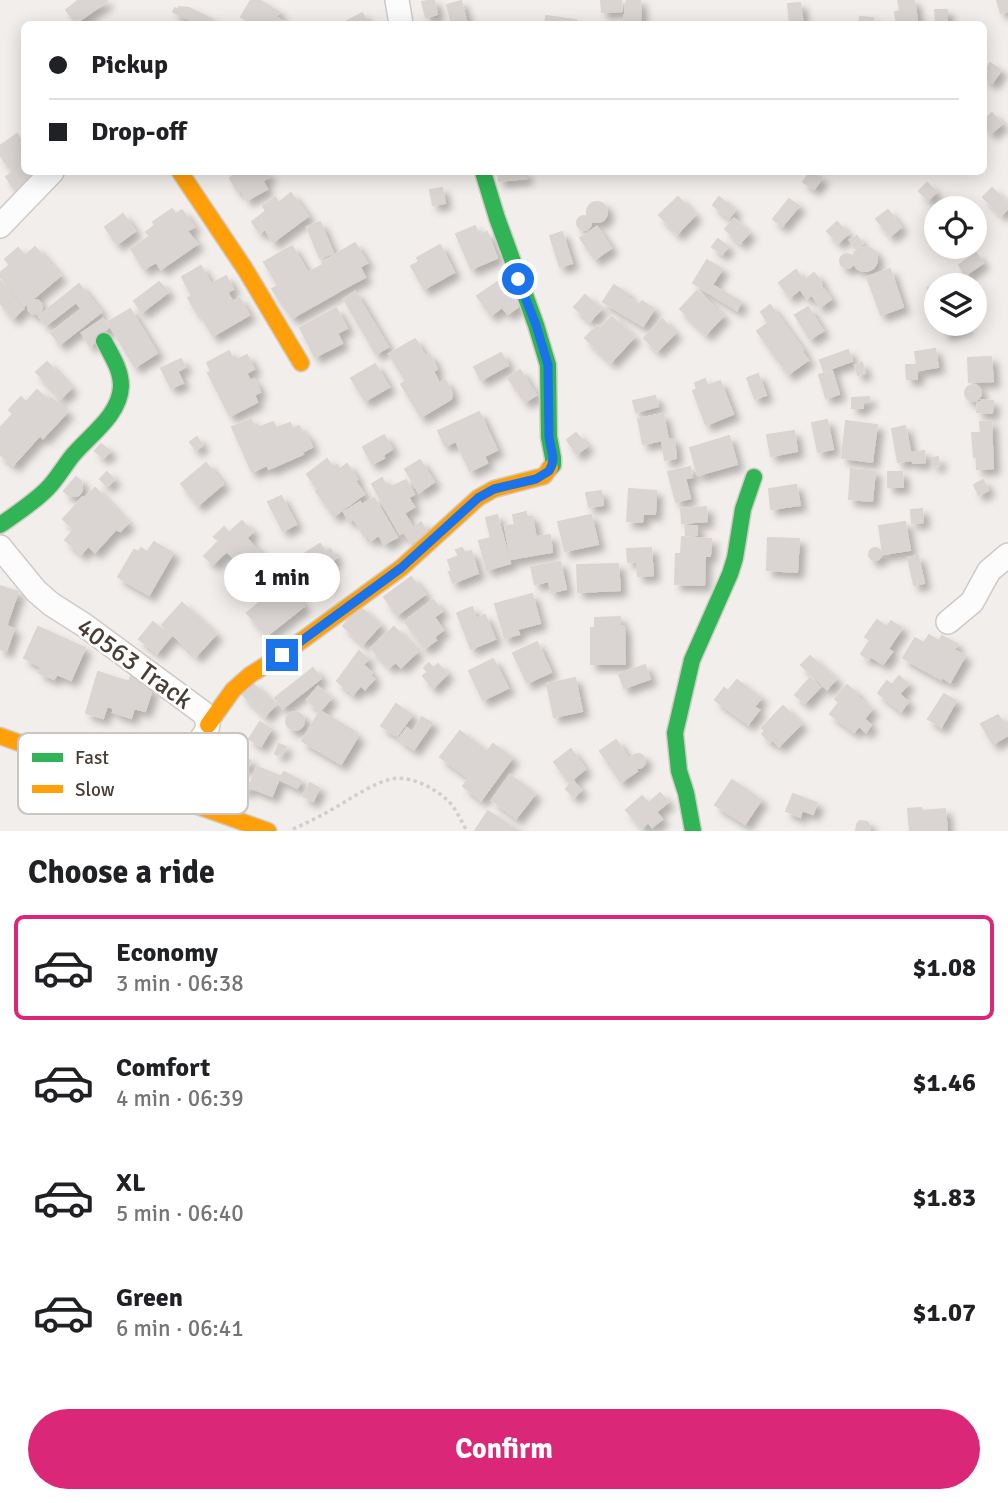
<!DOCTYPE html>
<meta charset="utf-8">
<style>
body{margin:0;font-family:Signika,sans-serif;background:#f2f2f2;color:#202124;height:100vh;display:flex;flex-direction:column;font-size:26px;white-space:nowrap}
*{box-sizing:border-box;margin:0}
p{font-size:23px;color:#757577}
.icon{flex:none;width:38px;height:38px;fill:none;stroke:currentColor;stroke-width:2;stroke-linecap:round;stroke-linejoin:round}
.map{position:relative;height:831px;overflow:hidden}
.side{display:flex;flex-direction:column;background:#fff;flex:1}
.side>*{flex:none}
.guide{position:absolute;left:21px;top:21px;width:966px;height:154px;border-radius:10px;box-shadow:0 4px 18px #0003;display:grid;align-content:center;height:154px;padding:0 28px;background:#fff}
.buttons{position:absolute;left:924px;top:196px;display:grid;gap:14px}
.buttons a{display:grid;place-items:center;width:63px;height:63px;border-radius:50%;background:#fff;box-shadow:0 4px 18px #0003;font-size:35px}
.end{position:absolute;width:32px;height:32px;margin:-16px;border:9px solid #1a73e8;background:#fff;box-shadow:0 0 0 4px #fff}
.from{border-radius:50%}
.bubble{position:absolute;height:49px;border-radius:24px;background:#fff;box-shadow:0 4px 18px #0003;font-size:23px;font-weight:700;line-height:49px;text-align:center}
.guide b{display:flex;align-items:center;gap:24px;height:66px;font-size:26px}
.guide b+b{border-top:2px solid #e0e0e0}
.guide i{width:18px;height:18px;background:#202124}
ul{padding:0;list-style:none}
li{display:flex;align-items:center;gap:21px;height:105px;margin:0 14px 10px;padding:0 14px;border:4px solid transparent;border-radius:10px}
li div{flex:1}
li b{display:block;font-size:26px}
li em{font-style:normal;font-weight:700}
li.active{border-color:#db2777}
li>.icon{width:63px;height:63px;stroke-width:1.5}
h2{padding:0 28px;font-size:32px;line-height:84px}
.cta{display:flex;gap:14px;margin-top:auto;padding:14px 28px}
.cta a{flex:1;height:80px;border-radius:42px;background:#db2777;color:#fff;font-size:28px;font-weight:700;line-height:80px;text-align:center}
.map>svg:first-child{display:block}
</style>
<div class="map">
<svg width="1008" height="831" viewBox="0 0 1008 831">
<defs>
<filter id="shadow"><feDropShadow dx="6" dy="6" stdDeviation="3.5" flood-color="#0004"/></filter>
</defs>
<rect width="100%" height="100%" fill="#f2eeeb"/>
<!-- building -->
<path fill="#dad5d2" stroke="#dad5d1" stroke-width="2" filter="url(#shadow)" d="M79,0H106L107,1L76,23L66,10Z
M251,0H259L279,12L276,17L286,23L285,24H258L255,23L253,24L241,17Z
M434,0L437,14L426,17L422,2Z
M601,0H621L622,11L602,12Z
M627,0H640L639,8L626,6Z
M898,0H914L917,20L897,24L895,12L900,11Z
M997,0H1008V11L1001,13Z
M461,1L467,24H452L447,5Z
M800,3L803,24H790L788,4Z
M179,7L189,8L213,20L211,24L205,23L204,24H199L173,12L175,8L179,10Z
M626,7L641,8L640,23L624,21Z
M935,10H947V22H936Z
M362,13L369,24H342Z
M546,16L576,20L575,24H545Z
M860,17L873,18V24H859Z
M990,63L1001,70L992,83L984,78V73Z
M992,113L1002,124L991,133L984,125V121Z
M17,134L24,145V172H42L16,191L6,177L13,172L0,155V146Z
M230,172H266L269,177L262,180L267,189L247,200L241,189L238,192L230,178L233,176Z
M498,172H525L526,178L499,181Z
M810,172L822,178L814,189L803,182Z
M927,183L936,192L928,200L919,191Z
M442,188L445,203L433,205L430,190Z
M992,188L1008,204V208L1001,215L983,197Z
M291,193L308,216L273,242L265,229L260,233L252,222L266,211L263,206L275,197L279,203Z
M678,197L695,215L677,234L659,215Z
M719,197L735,210L729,218L713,205Z
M789,199L799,206L782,226L773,219Z
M587 212a10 10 0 1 1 20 0a10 10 0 1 1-20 0Z
M172,209L176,214L182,210L194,227L187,231L197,244L161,269L156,262L144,269L131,249L150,236L146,232L155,225L153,222Z
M888,210L901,227L890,236L876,219Z
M123,214L135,231L117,244L105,227Z
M577 223a7 7 0 1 1 14 0a7 7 0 1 1-14 0Z
M734,219L749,233L740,243L725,229Z
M320,222L333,253L320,258L307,227Z
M837,222L848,234L838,243L827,231Z
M475,226L479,235L487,232L497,258L471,269L456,234Z
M597,227L611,248L595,259L580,238Z
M562,232L572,263L560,267L550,236Z
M857,236L862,244L855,248L850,240Z
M718,239L728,247L722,254L712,247Z
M355,243L367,263L360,267L365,277L339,291L322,262Z
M440,245L454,272L424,289L411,266L419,262L417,258Z
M292,246L308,273L322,265L338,292L292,318L272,289L278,286L264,262Z
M853 259a12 12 0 1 1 24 0a12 12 0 1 1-24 0Z
M35,247L60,276L24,306L0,277V273L10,265L5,259L18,248L25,256Z
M976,253L983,263L965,275L959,265Z
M840 261a7 7 0 1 1 14 0a7 7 0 1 1-14 0Z
M707,260L722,269L712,285L741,302L737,310L693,283Z
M201,266L211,284L226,276L233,289L227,292L233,302L239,298L249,315L213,336L199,312L197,313L188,298L192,296L182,277Z
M890,269L903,307L881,315L867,277Z
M796,270L804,281L814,273L820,280L822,287L807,298L800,289L790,297L779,283Z
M505,277L519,306L508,314L502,307L491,315L477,296Z
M0,281L23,309L13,318L0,303Z
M159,282L168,292L142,312L134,301Z
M79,284L101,312L60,344L51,333L82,309L76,302L46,325L39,316Z
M614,285L628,294L627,297L639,305L642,301L654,309L643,326L603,302Z
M936,286V316L928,288Z
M824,289L831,299L820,307L813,296Z
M697,291L723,316L706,334L680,309Z
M355,292L388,347L376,354L344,299Z
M585,295L601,309L590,321L574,307Z
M28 307a7 7 0 1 1 14 0a7 7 0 1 1-14 0Z
M770,305L803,350L802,352L808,360L788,374L757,331L768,323L761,312Z
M808,307L823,331L810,339L795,315Z
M336,308L347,328L337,333L342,343L315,357L300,328Z
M130,309L157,353L135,367L108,322Z
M612,317L634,337L611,362L585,338L597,326L600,329Z
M103,319L108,327L90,346L82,333Z
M662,319L675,333L657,351L644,338Z
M942,324H966L967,327L945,334Z
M415,339L425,356L430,355L437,369L433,371L439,383L445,380L452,393L451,399L421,417L401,384L406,381L389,354Z
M935,349L938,367L918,370L915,352Z
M848,350L852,361L824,371L820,360Z
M229,351L234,361L247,355L254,369L246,373L250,381L254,379L260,392L254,395L257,402L230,416L208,373L211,371L207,363Z
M501,353L508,365L481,380L474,367Z
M991,357L993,381L969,382L968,358Z
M181,359L185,367L177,371L183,383L171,388L161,368Z
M47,362L71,388L61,398L36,372Z
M862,363L865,373L858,375L855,365Z
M375,364L389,387L365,401L351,378Z
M906,365H917V379H907Z
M520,370L536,395L525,402L508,378Z
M832,371L839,394L826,398L819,375Z
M758,374L766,395L755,399L747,378Z
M705,379L707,386L720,381L733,414L706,425L693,391L697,389L695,383Z
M965 393a8 8 0 1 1 16 0a8 8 0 1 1-16 0Z
M37,390L49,401L51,398L67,412L43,438L40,435L13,465L0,454V428L13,414L9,410L21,397L26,402Z
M655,396L658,406L636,412L633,401Z
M869,397V402H863V408H852V398Z
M981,400L993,401L992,413L977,412L978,402L981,403Z
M479,412L497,450L484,456L487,463L470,471L456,441L445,446L438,431Z
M663,414L668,439L643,444L638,419Z
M251,419L255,429L273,422L276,428L290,423L293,429L299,426L303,435L306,434L312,447L302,452L303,454L269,469L267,465L252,472L232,427Z
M827,420L833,449L818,452L812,423Z
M846,421L877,425L872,462L842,458Z
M991,421L993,468L977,469V457H974L972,433H981L980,422Z
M905,426L912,460L898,462L892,429Z
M794,431L797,451L771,456L767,435Z
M576,433L587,446L577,454L567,440Z
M384,435L392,449L383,455L384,458L372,464L363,447Z
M729,436L737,464L698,475L690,448Z
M197,437L202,445L196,450L190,442Z
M674,439L676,458L665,460L662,441Z
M101,444L110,451L103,458L95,451Z
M924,451L925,462L913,463L912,453Z
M938,457L939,465L933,466V458Z
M327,459L333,468L337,465L340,469L347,464L357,479L355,481L364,494L334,516L316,491L318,490L307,474Z
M420,460L434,482L419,492L405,469Z
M206,463L223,484L198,505L181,484Z
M690,467L692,477L685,478L690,498L676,502L668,472Z
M851,469L875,471L872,501L849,499Z
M107,472L114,480L107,486L100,479Z
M888,472H902L903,487H888Z
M76,477L81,481L82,490L79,495L69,496L64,491Z
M382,478L386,486L389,484L391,487L406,480L414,494L408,497L414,507L404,513L413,528L421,522L428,534L411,543L404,532L400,534L372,484Z
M983,480L988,490L979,495L974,485Z
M796,485L800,505L771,509L769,489Z
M95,488L128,523L120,531L116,529L95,552L88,546L81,554L65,540L74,530L63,519L83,497H86Z
M629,489L656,491L655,514H643L642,522L627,521Z
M601,491L603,505L589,507L586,493Z
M281,496L296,524L283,531L268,502Z
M374,498L397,537L384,544L379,535L371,540L368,535L365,537L354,519L349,521L344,512L360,502L362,505Z
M706,507L707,521L682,523L681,509Z
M922,509L923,522L912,523L911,510Z
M526,512L527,517H532L539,554L511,559L505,526L515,525L513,515Z
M497,515L510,563L487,570L479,541L491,538L486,518Z
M591,515L598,544L565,551L558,522Z
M242,521L253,532L246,538L270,563L254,578L227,551L213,564L204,556L219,541L214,537L224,527L229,533Z
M905,522L910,550L883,554L879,526Z
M686,526H697V535H686Z
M550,535L552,552L539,554L537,537Z
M682,537L711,539L710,556H705L704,585L675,584L676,554H681Z
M768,538L799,539L797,572L767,570Z
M154,542L173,553L149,595L118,577L134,550L139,552L141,548L147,552Z
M320,544L325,552L330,549L336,558L330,562L332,566L325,571L332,582L319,590L313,580L307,585L294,565L301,561L298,558Z
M462,548L465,553L471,551L478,573L453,583L449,572H452L448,560L459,556L456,550Z
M651,548L653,575L638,576L637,561L628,562L627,549Z
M869 554a6 6 0 1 1 12 0a6 6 0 1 1-12 0Z
M918,556L924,583L914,585L908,558Z
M560,562L566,589L551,592L549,581L535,584L531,567Z
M618,564L620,590L578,592L577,565Z
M411,577L425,594L397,615L384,597Z
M285,582L304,606L266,636L247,613Z
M0,586L18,592L6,626L14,629L6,651L0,649Z
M532,594L540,623L517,629L519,634L505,638L495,604Z
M433,600L442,611L434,617L443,630L434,637L436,640L425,648L405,622Z
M182,603L216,634L196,656L162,625Z
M360,607L380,625L363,644L343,626Z
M472,607L476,619L485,615L495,639L471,649L457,613Z
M620,617V626H624L625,664H591V628H595V618Z
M877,620L887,627L891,621L902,628L888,649L892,652L883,664L870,656L868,659L861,654L870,640L865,637Z
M153,622L171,636L157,653L139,639Z
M38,627L85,648L71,680L57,674L54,679L39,673L42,667L24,658Z
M394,627L417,652L401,667L396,662L389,667L371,648Z
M929,635L939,641L942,636L957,644L954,650L965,656L950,682L942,677L941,679L903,658L915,638L924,643Z
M537,642L551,672L527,683L513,653Z
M359,651L368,659L363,665L372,673L370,676L374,679L365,689L361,685L353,694L337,681Z
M810,656L836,679L827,689L801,665Z
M493,659L508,688L483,700L469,671Z
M429,663L433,668L438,664L447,674L433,688L423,676L428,672L424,668Z
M645,665L650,679L624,688L619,674Z
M313,668L321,678L283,708L275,698Z
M98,672L129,682L131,676L143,680L141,685L152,689L145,711L134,708L131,718L113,712L114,708L107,706L103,718L86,713Z
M899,676L908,684L899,694L908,702L901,711L878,693L887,681L892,685Z
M575,678L582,711L554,717L547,684Z
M810,678L820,687L805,703L795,695Z
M737,680L761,698L754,707L759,710L748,724L715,700L724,688L728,691Z
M252,683L275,705L265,716L242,694Z
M847,685L858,695L857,697L872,709L864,719L871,725L866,732L859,726L854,732L830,714L839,702L835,699Z
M318,687L331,698L320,711L307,700Z
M944,694L956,701L941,727L928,719Z
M396,704L412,715L397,736L381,726Z
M783,706L801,724L779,746L772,739L770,742L762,734L765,731L762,728Z
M320,711L352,730V732L358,736L341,764L302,741Z
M286 721a9 9 0 1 1 18 0a9 9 0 1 1-18 0Z
M998,715L1004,725L1005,724L1008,729V735L993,744L981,724Z
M422,717L432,723L414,749L399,739L407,728L413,732Z
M260,722L271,729L261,746L249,739Z
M460,731L487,752L493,744L512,758L481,800L463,786L469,778L440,757Z
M616,740L637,771L621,782L600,751Z
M279,744L286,747L282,754L278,753V755L275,754Z
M571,749L585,769L569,782L554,762Z
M631 761a7 7 0 1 1 14 0a7 7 0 1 1-14 0Z
M245,757L251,761L245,770L239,766Z
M257,767L280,776L272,796L249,787Z
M284,772L301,781L297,788L279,779Z
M510,775L535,794L516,818L492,800Z
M732,780L761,800L745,824L715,805Z
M573,781L581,790L574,797L566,789Z
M243,782L249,783L247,791L241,790Z
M310,783L319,788L313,801L303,796Z
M660,793L668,802L656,812L662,819L652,827L648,822L642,828L626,810L642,796L649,803Z
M793,794L817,803L813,814L802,810L800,817L786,811Z
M921,808L922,811L945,809L947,831H910L908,809Z
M488,811L518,831H475Z
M860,821L867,822L870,826L869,831H856L857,824Z"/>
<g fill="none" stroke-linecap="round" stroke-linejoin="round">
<defs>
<path id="street" d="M397,0L401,24
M0,226L52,172
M0,547L36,591L51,604L84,625L202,712L206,717L208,725L206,732L190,756L170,796
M948,622L972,602L989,571L1008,555"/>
<path id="fast" d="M483,172L497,218L536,325L548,365L549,437L553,458V465L550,468
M0,525C16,514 33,503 47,489C57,479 64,466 73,455C91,434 120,415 121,386C121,369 111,355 104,341
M693,831L686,793L679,771L675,733L692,660L730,574L735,558L743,509L754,477"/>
<path id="slow" d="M180,172L245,269L301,363
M208,725L233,690L250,675L282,655L401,568L478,498L494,489L544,476L550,468
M0,736L268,831"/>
</defs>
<!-- street casing -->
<use href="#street" stroke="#cfcac7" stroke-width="26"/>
<!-- fast casing -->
<use href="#fast" stroke="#d3cbc3" stroke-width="19"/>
<!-- slow casing -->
<use href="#slow" stroke="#d3cbc3" stroke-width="19"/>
<!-- path -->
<path stroke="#d2ceca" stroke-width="3.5" stroke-dasharray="3.5 3.5" stroke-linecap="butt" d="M293,829C311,821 329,812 346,801C360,793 375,783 391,779C409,775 433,787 446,799C455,806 461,821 467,831"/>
<!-- street -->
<use href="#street" stroke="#fdfcfc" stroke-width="23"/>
<!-- fast -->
<use href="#fast" stroke="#30b455" stroke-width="16"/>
<!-- slow -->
<use href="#slow" stroke="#ff9f0a" stroke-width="16"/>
</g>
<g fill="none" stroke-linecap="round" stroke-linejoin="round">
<!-- route -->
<path stroke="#1a73e8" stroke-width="9" d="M282,655L401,568L478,498L494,489L536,479L549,471L552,465L553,458L549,437L548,365L536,325L518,279"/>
</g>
<g text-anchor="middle" stroke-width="5" stroke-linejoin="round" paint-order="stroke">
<!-- street labels -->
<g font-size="26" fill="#493e36" stroke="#fff">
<text transform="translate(135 663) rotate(36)" y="9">40563 Track</text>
</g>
</g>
<!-- legend -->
<rect x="18" y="733" width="230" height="81" rx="10" fill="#fff" stroke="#c8c5c3" stroke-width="2"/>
<rect x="32" y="753" width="31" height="9" fill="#30b455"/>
<rect x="32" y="785" width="31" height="8" fill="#ff9f0a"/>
<g font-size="19" fill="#493e36">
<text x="75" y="764">Fast</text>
<text x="75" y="796">Slow</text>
</g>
</svg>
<div class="buttons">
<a><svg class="icon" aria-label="locate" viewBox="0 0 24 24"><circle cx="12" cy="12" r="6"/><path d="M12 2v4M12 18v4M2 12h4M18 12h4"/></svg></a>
<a><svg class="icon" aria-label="layers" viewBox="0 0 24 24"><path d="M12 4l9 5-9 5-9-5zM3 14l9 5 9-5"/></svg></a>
</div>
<i class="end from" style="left:518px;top:279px"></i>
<i class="end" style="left:282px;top:655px"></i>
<div class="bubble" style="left:224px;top:553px;width:116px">1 min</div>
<div class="guide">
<b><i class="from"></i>Pickup</b>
<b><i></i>Drop-off</b>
</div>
</div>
<section class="side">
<h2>Choose a ride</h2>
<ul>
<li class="active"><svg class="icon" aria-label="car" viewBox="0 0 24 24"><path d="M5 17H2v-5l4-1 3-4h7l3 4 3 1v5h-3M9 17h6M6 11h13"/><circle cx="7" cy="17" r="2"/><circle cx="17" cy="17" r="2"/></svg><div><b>Economy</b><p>3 min · 06:38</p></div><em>$1.08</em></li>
<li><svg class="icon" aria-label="car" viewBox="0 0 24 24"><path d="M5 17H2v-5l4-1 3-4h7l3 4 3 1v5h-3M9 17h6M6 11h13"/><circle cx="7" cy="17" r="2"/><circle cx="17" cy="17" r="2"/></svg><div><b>Comfort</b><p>4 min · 06:39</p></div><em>$1.46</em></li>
<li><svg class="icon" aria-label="car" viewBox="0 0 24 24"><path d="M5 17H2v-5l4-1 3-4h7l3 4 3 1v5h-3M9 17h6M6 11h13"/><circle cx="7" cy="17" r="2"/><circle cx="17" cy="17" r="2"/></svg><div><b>XL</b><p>5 min · 06:40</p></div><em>$1.83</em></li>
<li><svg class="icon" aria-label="car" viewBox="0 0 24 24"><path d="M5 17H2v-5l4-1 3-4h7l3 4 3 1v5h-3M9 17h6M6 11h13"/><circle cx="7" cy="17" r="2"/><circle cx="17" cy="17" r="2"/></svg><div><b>Green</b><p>6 min · 06:41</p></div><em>$1.07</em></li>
</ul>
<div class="cta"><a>Confirm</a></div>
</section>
